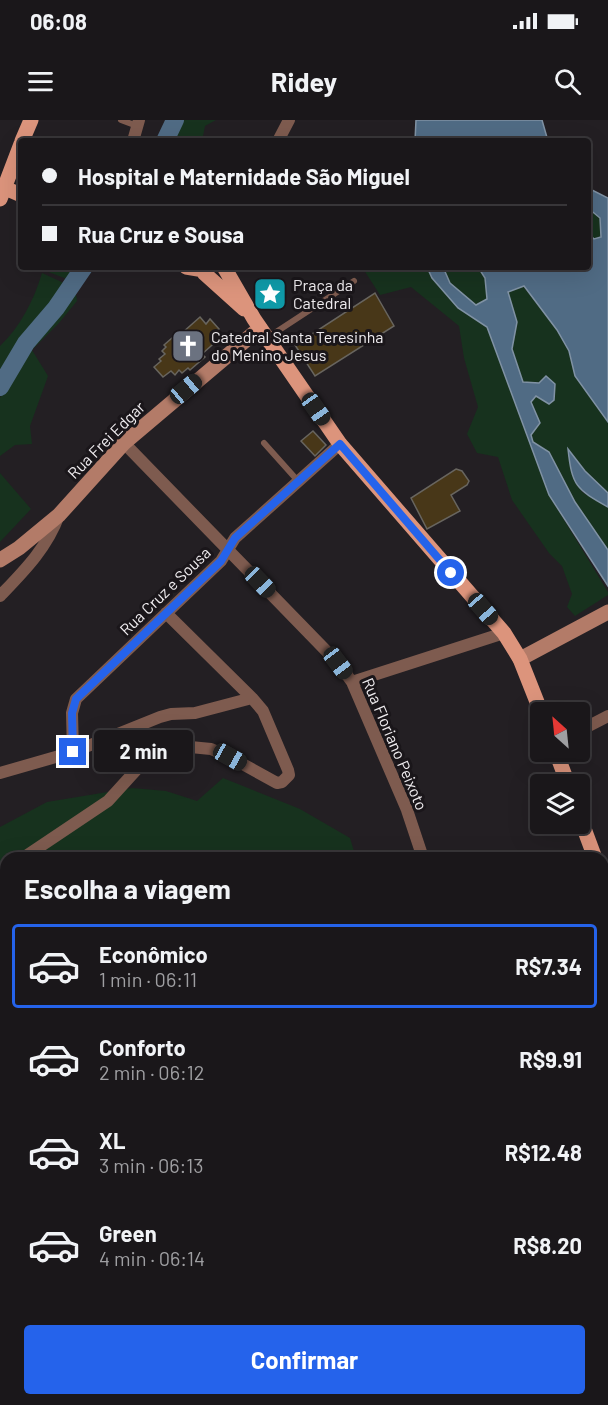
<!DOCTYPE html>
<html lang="pt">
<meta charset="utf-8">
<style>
body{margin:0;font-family:Barlow,sans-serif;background:#232023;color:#f1f3f6;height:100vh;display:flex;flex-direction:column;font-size:22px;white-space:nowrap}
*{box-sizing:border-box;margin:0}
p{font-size:20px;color:#9f9fa2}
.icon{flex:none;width:33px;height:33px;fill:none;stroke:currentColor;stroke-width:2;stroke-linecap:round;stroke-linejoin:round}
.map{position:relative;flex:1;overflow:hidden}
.sheet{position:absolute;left:0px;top:732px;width:609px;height:554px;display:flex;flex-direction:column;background:#1a171a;border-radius:18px 18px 0 0;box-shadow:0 6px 24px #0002,0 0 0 2px #383639}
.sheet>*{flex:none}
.top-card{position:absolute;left:18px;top:18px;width:573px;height:132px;border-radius:6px;box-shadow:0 6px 24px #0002,0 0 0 2px #383639;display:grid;align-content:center;height:132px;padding:0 24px;background:#1a171a}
.needle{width:39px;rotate:333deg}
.buttons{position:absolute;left:530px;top:582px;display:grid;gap:12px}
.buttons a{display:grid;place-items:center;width:60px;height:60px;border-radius:6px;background:#1a171a;box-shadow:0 6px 24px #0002,0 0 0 2px #383639;font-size:30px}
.end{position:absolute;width:27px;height:27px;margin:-14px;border:8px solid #2563eb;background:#fff;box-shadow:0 0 0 3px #fff}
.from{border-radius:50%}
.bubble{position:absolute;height:42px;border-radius:6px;background:#1a171a;box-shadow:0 6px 24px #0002,0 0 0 2px #383639;font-size:20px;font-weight:700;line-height:42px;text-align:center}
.car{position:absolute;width:18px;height:36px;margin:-18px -9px;border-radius:8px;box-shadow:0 0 4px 2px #0007;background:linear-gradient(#222 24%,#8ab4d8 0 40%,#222 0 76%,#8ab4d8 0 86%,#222 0)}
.top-card b{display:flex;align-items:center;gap:21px;height:57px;font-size:22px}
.top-card b+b{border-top:2px solid #383639}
.top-card i{width:15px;height:15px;background:#f1f3f6}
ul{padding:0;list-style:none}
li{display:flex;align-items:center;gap:18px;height:84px;margin:0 12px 9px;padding:0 12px;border:3px solid transparent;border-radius:6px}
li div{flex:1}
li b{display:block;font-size:22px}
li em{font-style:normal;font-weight:700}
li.selected{border-color:#2563eb}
li>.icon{width:54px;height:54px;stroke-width:1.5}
h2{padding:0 24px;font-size:27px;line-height:72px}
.button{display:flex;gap:12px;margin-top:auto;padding:12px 24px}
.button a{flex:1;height:69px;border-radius:6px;background:#2563eb;color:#fff;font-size:24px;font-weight:700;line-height:69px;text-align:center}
.status{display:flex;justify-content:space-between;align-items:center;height:42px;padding:0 30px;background:#1a171a;direction:ltr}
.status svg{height:16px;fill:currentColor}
header{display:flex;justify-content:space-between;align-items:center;height:78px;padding:0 24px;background:#1a171a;font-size:27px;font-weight:700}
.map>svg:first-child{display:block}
</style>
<div class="status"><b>06:08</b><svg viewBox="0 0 49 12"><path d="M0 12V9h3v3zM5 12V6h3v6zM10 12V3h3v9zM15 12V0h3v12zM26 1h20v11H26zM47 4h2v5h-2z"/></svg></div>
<header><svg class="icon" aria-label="menu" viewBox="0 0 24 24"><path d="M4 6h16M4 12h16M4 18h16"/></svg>Ridey<svg class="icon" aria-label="search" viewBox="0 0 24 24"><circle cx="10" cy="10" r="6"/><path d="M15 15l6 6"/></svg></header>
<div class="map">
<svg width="608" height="1285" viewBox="0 0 608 1285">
<rect width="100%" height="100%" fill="#231f23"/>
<!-- green -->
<path fill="#17321e" d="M177,0H216L205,6L202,21H169Z
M588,88L600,97L601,117L594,119L588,113Z
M35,147H72L67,159Z
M78,147H80L42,191L8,237L0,252V226C20,207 34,180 42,153L64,163Z
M89,147H95L75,167L77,181L59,203L32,230L48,256L30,306L32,324L15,325L0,336V278L14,246Z
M362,147H427L432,158L458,188L487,207L549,375L608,472V475L575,496L567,487L572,474L562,446L549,433L512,380L498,337L477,333L467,314L478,287L464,238L459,206L411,167L380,175Z
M443,147H478L485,158L487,179L476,185L450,163Z
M523,166L557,210L569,231L575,256L608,302V373L585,351L569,330L582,372L608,387V430L575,382L549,332L533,322L531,315L539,303L531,282L536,276L549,284L554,280L539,263L523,262L512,229L517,202L508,172Z
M0,353L31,389L0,422Z
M223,658L300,689L350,718L356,738H6V821L0,822V707L47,682L132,668L166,671L197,681Z
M6,1072V1176L0,1173V1074Z
M603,1088L608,1094V1285H574V1280H603Z
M170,1280H406L417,1285H173Z"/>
<!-- water -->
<path fill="#506b84" stroke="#8092a4" stroke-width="1.5" d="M416,0H542L548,21H415Z
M588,68L608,78V302L575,256L569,231L557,210L524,166L508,172L517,202L512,229L523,262L539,263L546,256L555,264L554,280L549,284L536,276L531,282L540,303L531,315L533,322L549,332L575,382L608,430V466L549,375L487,207L458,188L432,158L427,147H443L450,163L476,185L487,179L485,158L478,147H588V113L594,119L601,117L600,98L588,88Z
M568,329L585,351L608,373V387C576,369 572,366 568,329Z"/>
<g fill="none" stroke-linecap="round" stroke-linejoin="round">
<!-- river -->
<path stroke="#506b84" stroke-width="18" d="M165,21L175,0
M0,267L26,223L56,188L84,147"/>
</g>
<!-- building -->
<path fill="#483718" stroke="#68655f" stroke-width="1.5" d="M375,173L394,206L315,256L295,225Z
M200,197L206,204L210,199L219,209L215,213L220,218L202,234L205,237L190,250L188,248L182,253L179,250L175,255L171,251L163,257L154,247L161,241L159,239L165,234L162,231L166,227L164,225L180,211L182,213Z
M313,311L326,325L315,336L301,321Z
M456,349L462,351L469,361L467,365L451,375L460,391L427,409L411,378Z"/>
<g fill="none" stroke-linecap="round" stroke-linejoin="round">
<!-- lane -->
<path stroke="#7e5b4f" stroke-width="6" d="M121,0L137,6
M267,218L354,161
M264,323L298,361"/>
<!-- street -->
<path stroke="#7e5b4f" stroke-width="12" d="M133,21L139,0
M278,21L289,0
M124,323L338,543L352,562L407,690L423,738
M0,476C24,451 47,428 59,395
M352,562L504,513
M579,611L608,596
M73,632L72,593L76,579L221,441L235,418L340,324
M0,653L73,632L160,597L171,594L195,593L252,578
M23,738L108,681L148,637L162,629L180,626L211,629L230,637L277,663L282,662L289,655L288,650L263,591L252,578L166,493
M603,749L608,747
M0,754L6,750
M0,850L6,848
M0,936L6,934
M0,1026L6,1024
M603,1068L608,1078"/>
<!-- secondary -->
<path stroke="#b37b68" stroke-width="15" d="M0,440L19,428L59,395L124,323L260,208
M520,539L608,492"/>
<!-- primary -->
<path stroke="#dc947c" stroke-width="15" d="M22,21L31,0
M5,68L21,75
M0,79L21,24
M186,147L198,149
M224,147L254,199L340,324L504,513L520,539L541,592
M204,153L244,189
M556,632L568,664
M579,695L595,738
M603,759L608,772"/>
</g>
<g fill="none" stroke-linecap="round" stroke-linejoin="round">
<!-- route -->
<path stroke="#2563eb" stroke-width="8" d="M73,632L72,593L76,579L221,441L235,418L340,324L451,453"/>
</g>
<!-- icons -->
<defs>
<symbol id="sight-square" viewBox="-11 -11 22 22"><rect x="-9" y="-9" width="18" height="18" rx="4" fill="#0f9aa8" stroke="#1a161a"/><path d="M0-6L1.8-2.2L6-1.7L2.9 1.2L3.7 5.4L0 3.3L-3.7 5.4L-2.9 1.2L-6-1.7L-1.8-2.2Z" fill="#fff"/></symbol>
<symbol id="church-square" viewBox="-11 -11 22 22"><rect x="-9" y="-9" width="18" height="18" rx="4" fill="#6b7280" stroke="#1a161a"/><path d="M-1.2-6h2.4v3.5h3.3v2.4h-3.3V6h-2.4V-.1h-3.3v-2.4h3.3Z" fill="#fff"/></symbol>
</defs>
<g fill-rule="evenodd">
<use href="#sight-square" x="251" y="155" width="38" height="38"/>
<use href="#church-square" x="169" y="207" width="38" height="38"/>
</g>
<g text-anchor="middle" stroke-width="6" stroke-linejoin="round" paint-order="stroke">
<!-- poi labels -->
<g font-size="16" fill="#f0edf0" stroke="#1a161a" text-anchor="start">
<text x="293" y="171">Praça da<tspan x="293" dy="18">Catedral</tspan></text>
<text x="211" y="223">Catedral Santa Teresinha<tspan x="211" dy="18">do Menino Jesus</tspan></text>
</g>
<!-- street labels -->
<g font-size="16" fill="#f0edf0" stroke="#1a161a">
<text transform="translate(106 320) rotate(-45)" y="6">Rua Frei Edgar</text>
<text transform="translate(165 471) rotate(-44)" y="6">Rua Cruz e Sousa</text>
<text transform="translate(395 624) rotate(67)" y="6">Rua Floriano Peixoto</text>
</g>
</g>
</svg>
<div class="buttons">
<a><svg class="needle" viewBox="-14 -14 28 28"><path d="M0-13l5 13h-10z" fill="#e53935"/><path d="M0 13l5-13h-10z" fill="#9f9fa2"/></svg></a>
<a><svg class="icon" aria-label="layers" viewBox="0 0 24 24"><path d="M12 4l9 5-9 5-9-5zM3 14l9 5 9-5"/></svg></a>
</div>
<i class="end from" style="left:451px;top:453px"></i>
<i class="end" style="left:73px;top:632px"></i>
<div class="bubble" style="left:94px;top:610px;width:99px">2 min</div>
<i class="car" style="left:186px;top:269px;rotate:50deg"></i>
<i class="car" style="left:316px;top:289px;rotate:145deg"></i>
<i class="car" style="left:260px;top:462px;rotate:136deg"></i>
<i class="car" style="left:483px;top:489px;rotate:139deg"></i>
<i class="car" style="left:338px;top:543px;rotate:143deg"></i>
<i class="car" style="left:230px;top:637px;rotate:119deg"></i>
<div class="top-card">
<b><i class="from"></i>Hospital e Maternidade São Miguel</b>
<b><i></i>Rua Cruz e Sousa</b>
</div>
<section class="sheet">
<h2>Escolha a viagem</h2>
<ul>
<li class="selected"><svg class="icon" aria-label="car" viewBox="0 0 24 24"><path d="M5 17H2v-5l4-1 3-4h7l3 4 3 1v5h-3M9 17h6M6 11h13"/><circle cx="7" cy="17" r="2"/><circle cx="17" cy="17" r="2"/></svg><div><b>Econômico</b><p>1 min · 06:11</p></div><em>R$7.34</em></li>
<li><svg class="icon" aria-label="car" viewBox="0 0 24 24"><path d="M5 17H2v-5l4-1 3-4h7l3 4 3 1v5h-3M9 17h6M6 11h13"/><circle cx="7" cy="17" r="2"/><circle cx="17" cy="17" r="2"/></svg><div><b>Conforto</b><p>2 min · 06:12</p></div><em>R$9.91</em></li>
<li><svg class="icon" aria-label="car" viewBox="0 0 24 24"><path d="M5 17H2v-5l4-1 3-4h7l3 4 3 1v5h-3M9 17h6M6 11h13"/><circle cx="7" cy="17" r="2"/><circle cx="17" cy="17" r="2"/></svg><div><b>XL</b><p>3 min · 06:13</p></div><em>R$12.48</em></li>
<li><svg class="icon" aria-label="car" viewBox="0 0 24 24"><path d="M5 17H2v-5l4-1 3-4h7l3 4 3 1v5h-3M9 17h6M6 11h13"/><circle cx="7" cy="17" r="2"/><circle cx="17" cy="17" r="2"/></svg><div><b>Green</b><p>4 min · 06:14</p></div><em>R$8.20</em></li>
</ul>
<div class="button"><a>Confirmar</a></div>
</section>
</div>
